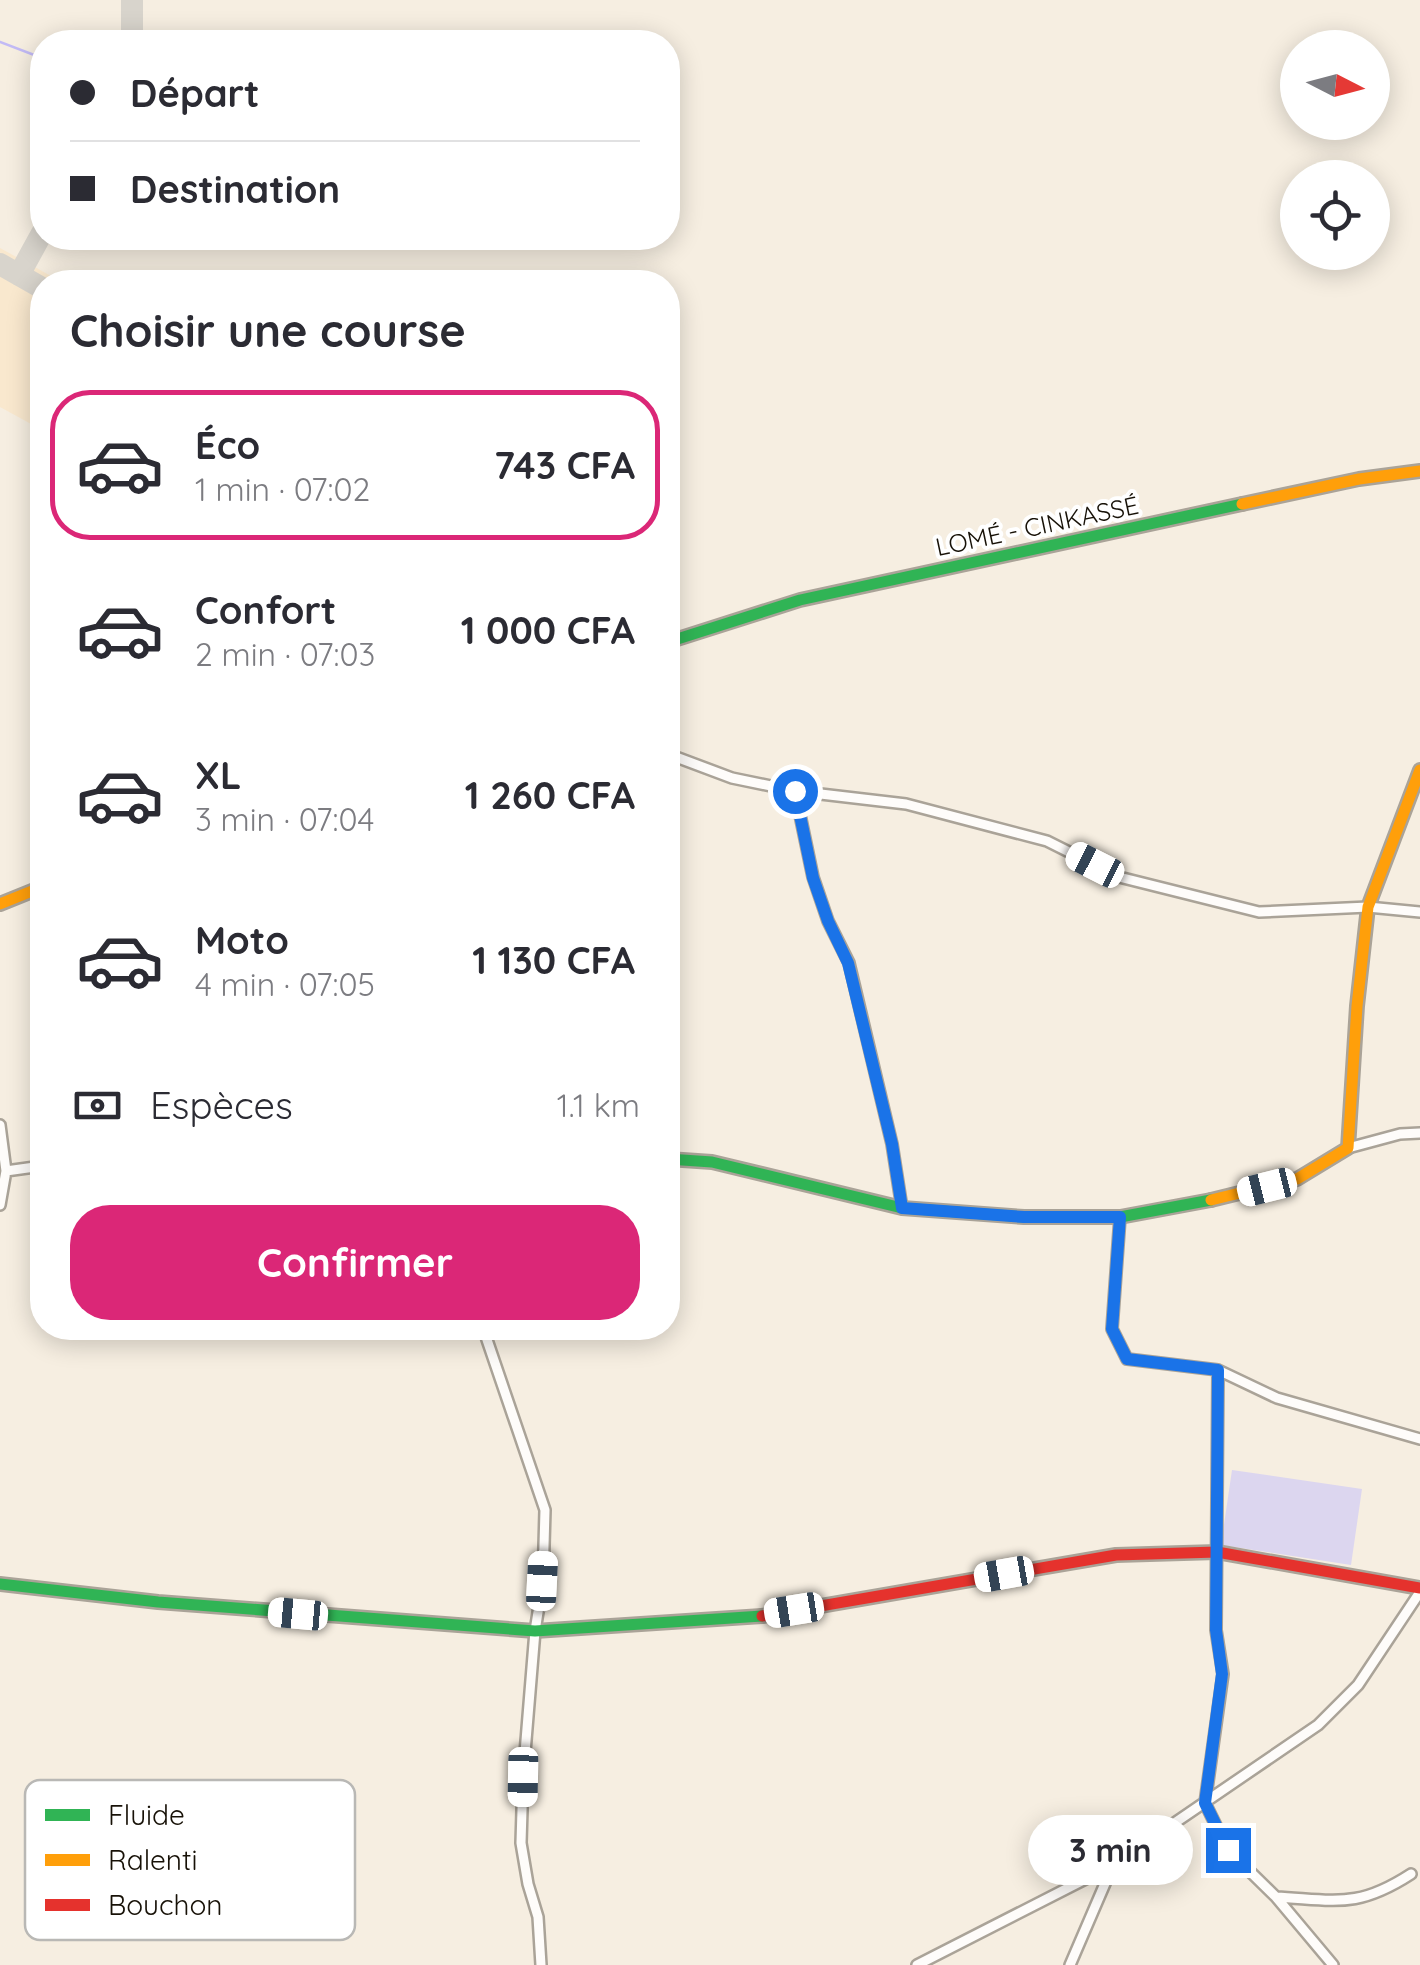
<!DOCTYPE html>
<html lang="fr">
<meta charset="utf-8">
<style>
body{margin:0;font-family:Quicksand,sans-serif;background:#f2f2f3;color:#2b2b33;height:100vh;display:flex;flex-direction:column;font-size:38px;white-space:nowrap}
*{box-sizing:border-box;margin:0}
p{font-size:32px;color:#7c7c81}
.icon{flex:none;width:55px;height:55px;fill:none;stroke:currentColor;stroke-width:2;stroke-linecap:round;stroke-linejoin:round}
.map{position:relative;flex:1;overflow:hidden}
.sheet{position:absolute;left:30px;top:270px;width:650px;height:1070px;display:flex;flex-direction:column;background:#fff;border-radius:40px;box-shadow:0 5px 25px #0003}
.sheet>*{flex:none}
.hud{position:absolute;left:30px;top:30px;width:650px;height:220px;border-radius:40px;box-shadow:0 5px 25px #0003;display:grid;align-content:center;height:220px;padding:0 40px;background:#fff}
.needle{width:65px;rotate:96deg}
.buttons{position:absolute;left:1280px;top:30px;display:grid;gap:20px}
.buttons a{display:grid;place-items:center;width:110px;height:110px;border-radius:50%;background:#fff;box-shadow:0 5px 25px #0003;font-size:50px}
.end{position:absolute;width:45px;height:45px;margin:-22px;border:12px solid #1a73e8;background:#fff;box-shadow:0 0 0 5px #fff}
.from{border-radius:50%}
.bubble{position:absolute;height:70px;border-radius:35px;background:#fff;box-shadow:0 5px 25px #0003;font-size:32px;font-weight:700;line-height:70px;text-align:center}
.car{position:absolute;width:30px;height:60px;margin:-30px -15px;border-radius:12px;box-shadow:0 0 8px 2px #0007;background:linear-gradient(#fff 24%,#345 0 40%,#fff 0 76%,#345 0 86%,#fff 0)}
.hud b{display:flex;align-items:center;gap:35px;height:95px;font-size:38px}
.hud b+b{border-top:2px solid #e1e1e2}
.hud i{width:25px;height:25px;background:#2b2b33}
ul{padding:0;list-style:none}
li{display:flex;align-items:center;gap:30px;height:150px;margin:0 20px 15px;padding:0 20px;border:5px solid transparent;border-radius:40px}
li div{flex:1}
li b{display:block;font-size:38px}
li em{font-style:normal;font-weight:700}
li.active{border-color:#db2777}
li>.icon{width:90px;height:90px;stroke-width:1.5}
h2{padding:0 40px;font-size:45px;line-height:120px}
.pay{display:flex;align-items:center;gap:25px;height:110px;padding:0 40px;font-size:38px}
.pay p{margin-inline-start:auto}
.button{display:flex;gap:20px;margin-top:auto;padding:20px 40px}
.button a{flex:1;height:115px;border-radius:40px;background:#db2777;color:#fff;font-size:40px;font-weight:700;line-height:115px;text-align:center}
.map>svg:first-child{display:block}
</style>
<div class="map">
<svg width="1420" height="1965" viewBox="0 0 1420 1965">
<rect width="100%" height="100%" fill="#f6eee1"/>
<!-- built -->
<path fill="#f9e8ce" d="M0,248L62,282H42V430L0,407Z"/>
<!-- green -->
<path fill="#dcd6ef" d="M1232,1470L1362,1489L1351,1565L1221,1545Z"/>
<g fill="none" stroke-linecap="round" stroke-linejoin="round">
<!-- stream -->
<path stroke="#c2baf5" stroke-width="2.5" d="M0,42L42,58"/>
<!-- taxiway -->
<path stroke="#d8d4cc" stroke-width="22" d="M132,42V0
M0,264L42,288
M19,275L42,233
M41,405L42,402"/>
<defs>
<path id="street" d="M668,754L732,778L795,791L906,804L1047,841L1119,877L1259,912L1368,907L1420,912
M795,791L813,877L828,921L849,963L892,1144L902,1208
M0,1125L6,1171L0,1205
M1348,1148L1400,1134L1420,1133
M6,1171L42,1166
M1120,1217L1112,1329L1127,1359L1218,1370L1277,1398L1420,1439
M483,1328L545,1510L543,1581L535,1631L523,1777L521,1843L528,1884L538,1917L541,1965
M1218,1370L1216,1630L1223,1674L1205,1803L1228,1850L1276,1897L1333,1965
M1276,1897C1336,1900 1357,1909 1411,1874
M917,1965L1113,1865L1318,1725L1358,1685L1420,1592
M1070,1965L1113,1865"/>
<path id="fast" d="M668,642L800,600L1242,504
M668,1159L712,1162L902,1208L1024,1217H1120L1211,1200
M0,1584L158,1602L535,1631L762,1616"/>
<path id="slow" d="M1242,504L1359,479L1420,471
M0,904L42,887
M1211,1200L1297,1179L1348,1148L1357,1006L1368,907L1420,770"/>
<path id="jam" d="M762,1616L1116,1555L1217,1552L1420,1588"/>
</defs>
<!-- street casing -->
<use href="#street" stroke="#aaa398" stroke-width="14"/>
<!-- fast casing -->
<use href="#fast" stroke="#aaa398" stroke-width="16"/>
<!-- slow casing -->
<use href="#slow" stroke="#aaa398" stroke-width="16"/>
<!-- jam casing -->
<use href="#jam" stroke="#aaa398" stroke-width="16"/>
<!-- street -->
<use href="#street" stroke="#fefcfa" stroke-width="9"/>
<!-- fast -->
<use href="#fast" stroke="#30b455" stroke-width="11"/>
<!-- slow -->
<use href="#slow" stroke="#ff9f0a" stroke-width="11"/>
<!-- jam -->
<use href="#jam" stroke="#e5322d" stroke-width="11"/>
</g>
<g fill="none" stroke-linecap="round" stroke-linejoin="round">
<!-- route -->
<path stroke="#1a73e8" stroke-width="12" d="M795,791L813,878L828,921L848,963L892,1144L902,1208L1024,1217H1120L1112,1329L1127,1359L1218,1370L1216,1630L1222,1674L1205,1803L1228,1850"/>
</g>
<g text-anchor="middle" stroke-width="8" stroke-linejoin="round" paint-order="stroke">
<!-- street labels -->
<g font-size="25" fill="#171107" stroke="#fff">
<text transform="translate(1037 526) rotate(-12)" y="9">LOMÉ - CINKASSÉ</text>
</g>
</g>
<!-- legend -->
<rect x="25" y="1780" width="330" height="160" rx="15" fill="#fff" stroke="#b9b8b5" stroke-width="2.5"/>
<rect x="45" y="1809" width="45" height="12" fill="#30b455"/>
<rect x="45" y="1854" width="45" height="12" fill="#ff9f0a"/>
<rect x="45" y="1899" width="45" height="12" fill="#e5322d"/>
<g font-size="28" fill="#171107">
<text x="108" y="1825">Fluide</text>
<text x="108" y="1870">Ralenti</text>
<text x="108" y="1915">Bouchon</text>
</g>
</svg>
<div class="buttons">
<a><svg class="needle" viewBox="-14 -14 28 28"><path d="M0-13l5 13h-10z" fill="#e53935"/><path d="M0 13l5-13h-10z" fill="#7c7c81"/></svg></a>
<a><svg class="icon" aria-label="locate" viewBox="0 0 24 24"><circle cx="12" cy="12" r="6"/><path d="M12 2v4M12 18v4M2 12h4M18 12h4"/></svg></a>
</div>
<i class="end from" style="left:795px;top:791px"></i>
<i class="end" style="left:1228px;top:1850px"></i>
<div class="bubble" style="left:1028px;top:1815px;width:165px">3 min</div>
<i class="car" style="left:1095px;top:865px;rotate:297deg"></i>
<i class="car" style="left:1267px;top:1187px;rotate:256deg"></i>
<i class="car" style="left:1004px;top:1574px;rotate:260deg"></i>
<i class="car" style="left:542px;top:1581px;rotate:3deg"></i>
<i class="car" style="left:794px;top:1610px;rotate:261deg"></i>
<i class="car" style="left:298px;top:1614px;rotate:275deg"></i>
<i class="car" style="left:523px;top:1777px;rotate:181deg"></i>
<div class="hud">
<b><i class="from"></i>Départ</b>
<b><i></i>Destination</b>
</div>
<section class="sheet">
<h2>Choisir une course</h2>
<ul>
<li class="active"><svg class="icon" aria-label="car" viewBox="0 0 24 24"><path d="M5 17H2v-5l4-1 3-4h7l3 4 3 1v5h-3M9 17h6M6 11h13"/><circle cx="7" cy="17" r="2"/><circle cx="17" cy="17" r="2"/></svg><div><b>Éco</b><p>1 min · 07:02</p></div><em>743 CFA</em></li>
<li><svg class="icon" aria-label="car" viewBox="0 0 24 24"><path d="M5 17H2v-5l4-1 3-4h7l3 4 3 1v5h-3M9 17h6M6 11h13"/><circle cx="7" cy="17" r="2"/><circle cx="17" cy="17" r="2"/></svg><div><b>Confort</b><p>2 min · 07:03</p></div><em>1 000 CFA</em></li>
<li><svg class="icon" aria-label="car" viewBox="0 0 24 24"><path d="M5 17H2v-5l4-1 3-4h7l3 4 3 1v5h-3M9 17h6M6 11h13"/><circle cx="7" cy="17" r="2"/><circle cx="17" cy="17" r="2"/></svg><div><b>XL</b><p>3 min · 07:04</p></div><em>1 260 CFA</em></li>
<li><svg class="icon" aria-label="car" viewBox="0 0 24 24"><path d="M5 17H2v-5l4-1 3-4h7l3 4 3 1v5h-3M9 17h6M6 11h13"/><circle cx="7" cy="17" r="2"/><circle cx="17" cy="17" r="2"/></svg><div><b>Moto</b><p>4 min · 07:05</p></div><em>1 130 CFA</em></li>
</ul>
<div class="pay"><svg class="icon" aria-label="cash" viewBox="0 0 24 24"><path d="M3 7h18v10H3z"/><circle cx="12" cy="12" r="2"/></svg>Espèces<p>1.1 km</p></div>
<div class="button"><a>Confirmer</a></div>
</section>
</div>
